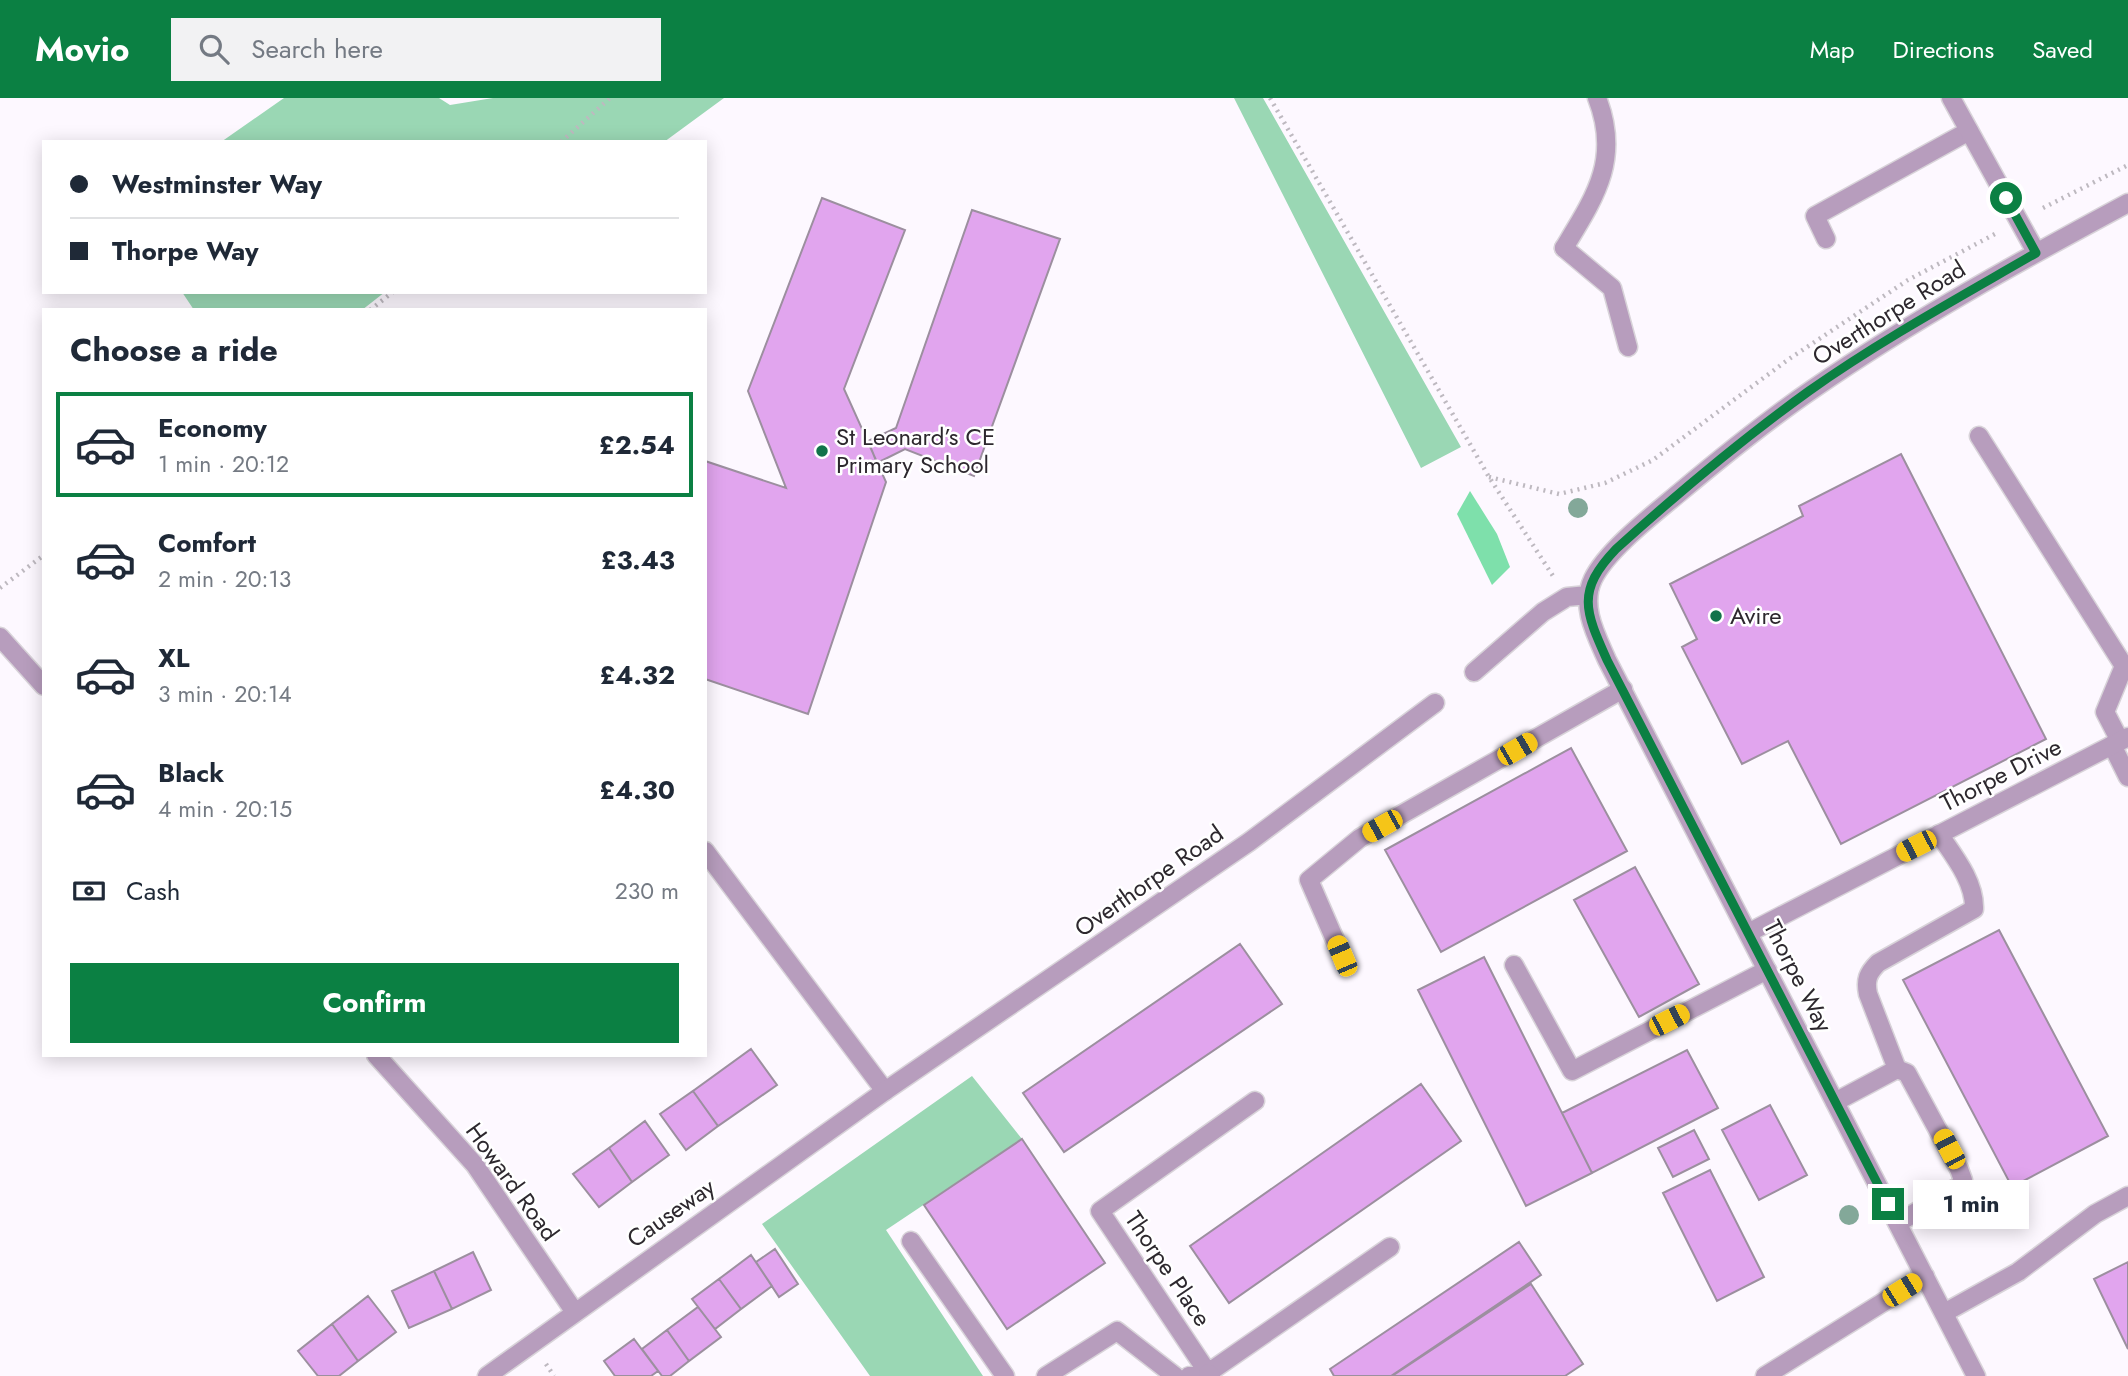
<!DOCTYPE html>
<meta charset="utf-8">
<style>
body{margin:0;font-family:Jost,sans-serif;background:#f2f2f3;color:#1f2937;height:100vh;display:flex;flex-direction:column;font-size:26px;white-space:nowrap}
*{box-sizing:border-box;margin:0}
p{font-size:23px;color:#747a83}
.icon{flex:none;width:38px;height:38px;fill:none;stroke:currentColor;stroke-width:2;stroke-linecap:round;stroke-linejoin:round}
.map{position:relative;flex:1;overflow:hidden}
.details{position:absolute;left:42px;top:210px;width:665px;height:749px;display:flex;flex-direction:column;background:#fff;border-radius:0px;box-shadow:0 4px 18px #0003}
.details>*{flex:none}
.hud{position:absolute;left:42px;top:42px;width:665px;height:154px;border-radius:0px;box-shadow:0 4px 18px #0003;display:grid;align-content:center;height:154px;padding:0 28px;background:#fff}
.end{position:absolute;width:32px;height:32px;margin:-16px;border:9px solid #0b8043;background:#fff;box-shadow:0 0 0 4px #fff}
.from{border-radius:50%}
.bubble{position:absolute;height:49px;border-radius:0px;background:#fff;box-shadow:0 4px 18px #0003;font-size:23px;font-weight:700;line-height:49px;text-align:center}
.car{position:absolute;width:21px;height:42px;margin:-21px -10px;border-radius:9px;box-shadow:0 0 5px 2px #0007;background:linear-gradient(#f5c518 24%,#345 0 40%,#f5c518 0 76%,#345 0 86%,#f5c518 0)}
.hud b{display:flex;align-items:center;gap:24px;height:66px;font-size:26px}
.hud b+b{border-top:2px solid #e0e1e3}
.hud i{width:18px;height:18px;background:#1f2937}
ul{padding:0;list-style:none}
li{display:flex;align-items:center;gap:21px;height:105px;margin:0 14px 10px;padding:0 14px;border:4px solid transparent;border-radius:0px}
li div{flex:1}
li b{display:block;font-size:26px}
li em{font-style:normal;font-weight:700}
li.current{border-color:#0b8043}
li>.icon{width:63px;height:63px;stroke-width:1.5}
h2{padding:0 28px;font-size:32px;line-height:84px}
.pay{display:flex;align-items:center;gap:18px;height:77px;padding:0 28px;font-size:26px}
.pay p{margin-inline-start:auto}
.primary-button{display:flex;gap:14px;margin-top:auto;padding:14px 28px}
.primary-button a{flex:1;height:80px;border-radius:0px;background:#0b8043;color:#fff;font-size:28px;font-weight:700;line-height:80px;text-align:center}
header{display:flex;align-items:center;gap:42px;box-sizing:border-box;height:98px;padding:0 35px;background:#0b8043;color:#fff}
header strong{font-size:33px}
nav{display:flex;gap:38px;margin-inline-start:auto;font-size:24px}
.search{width:490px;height:63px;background:#f2f2f3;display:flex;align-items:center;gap:18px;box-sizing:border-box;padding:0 24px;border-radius:0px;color:#747a83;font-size:26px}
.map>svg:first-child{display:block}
</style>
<header>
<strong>Movio</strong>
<div class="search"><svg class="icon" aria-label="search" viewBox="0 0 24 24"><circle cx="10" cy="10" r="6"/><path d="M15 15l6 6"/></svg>Search here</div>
<nav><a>Map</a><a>Directions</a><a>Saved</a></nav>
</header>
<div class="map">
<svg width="2128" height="1278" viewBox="0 0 2128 1278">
<rect width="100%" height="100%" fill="#fdf8ff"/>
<!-- green -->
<path fill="#9ad7b4" d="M284,0H439L450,7L493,0H724L664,44H221Z
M1234,0H1263L1461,349L1421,370Z
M182,194H385L362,212H194Z
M972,978L1022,1041L886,1132L983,1278H870L762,1126Z"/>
<!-- water -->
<path fill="#7ee0ab" d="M1470,393L1497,436L1510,469L1492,487L1457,416Z"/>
<!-- building -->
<path fill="#e1a5ee" stroke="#9c8f9f" stroke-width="2" d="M822,100L905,132L844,291L886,384L808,616L705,581V363L786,390L748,293Z
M972,112L1060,141L974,378L905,351L877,365L868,343L896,330Z
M1901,356L2046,641L1841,746L1788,643L1742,666L1682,549L1697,541L1670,486L1803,418L1799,408Z
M1571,650L1627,753L1441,854L1385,752Z
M1635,769L1699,886L1639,919L1574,802Z
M1999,832L2108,1038L2012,1089L1903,882Z
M1240,846L1282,906L1064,1054L1023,995Z
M1484,859L1592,1075L1526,1108L1418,892Z
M751,951L777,987L718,1028L693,993Z
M1687,952L1718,1010L1592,1075L1562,1015Z
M1421,986L1461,1043L1229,1205L1190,1148Z
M693,993L718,1028L686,1052L660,1016Z
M1770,1007L1807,1077L1759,1102L1722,1032Z
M645,1023L669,1057L632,1084L609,1050Z
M1694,1032L1709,1061L1673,1079L1658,1050Z
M1022,1041L1105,1165L1007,1231L924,1107Z
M609,1050L632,1084L599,1109L573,1076Z
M1710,1072L1764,1179L1717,1203L1663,1095Z
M1519,1144L1541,1177L1391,1278H1334L1330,1271Z
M775,1151L798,1186L779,1199L756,1164Z
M473,1154L491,1192L452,1211L434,1173Z
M751,1157L772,1188L741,1211L719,1181Z
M2128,1164V1251L2094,1181Z
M434,1173L452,1211L409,1230L392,1193Z
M719,1181L741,1211L715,1231L692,1201Z
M1531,1186L1583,1266L1565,1278H1392Z
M368,1198L396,1234L358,1263L332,1226Z
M698,1209L721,1239L689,1263L667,1232Z
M332,1226L358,1263L339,1278H318L298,1253Z
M667,1232L689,1263L670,1278H662L642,1251Z
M634,1241L658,1273L651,1278H615L604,1263Z"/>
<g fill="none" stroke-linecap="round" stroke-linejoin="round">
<defs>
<path id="service" d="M1826,141L1815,118L1969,33
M1564,150L1612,190L1628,249
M1979,338L2124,568L2105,614L2120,643
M2112,647L2128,679
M705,753L885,993
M1342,858L1309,782L1360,740L1623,591
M1514,867L1572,973L1767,872
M1897,971L1868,896C1865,882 1868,875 1878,865L1974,811C1975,784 1954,758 1939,736
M1835,1004L1897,971L1907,975L1959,1071L1963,1082L1961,1087L1898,1125
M911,1143L1005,1278
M1944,1215L2018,1174L2095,1116L2128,1098
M1208,1275L1100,1113L1255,1003
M1046,1278L1117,1233L1175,1278
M1189,1278L1208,1275L1390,1149"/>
<path id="minor" d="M1951,0L2036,154
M1564,150C1595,99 1621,61 1597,0
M0,539L44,588
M1474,574L1543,514L1567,499L1588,497
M1748,835L2128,639
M376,957L475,1067L574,1213
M1208,1275L1211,1278
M487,1278L885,993L1249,744L1435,605
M1765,1278L1925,1178
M1976,1278L1607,562C1596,537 1580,508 1593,481C1607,452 1654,416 1679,395C1722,359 1766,323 1813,291C1913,222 2020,163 2128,105"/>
</defs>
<!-- service casing -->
<use href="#service" stroke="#d8d3d9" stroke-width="21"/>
<!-- minor casing -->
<use href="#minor" stroke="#d8d3d9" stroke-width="21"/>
<!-- path -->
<path stroke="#beb9c0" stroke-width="4.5" stroke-dasharray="2 5" stroke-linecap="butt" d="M1270,0L1489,379L1553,478
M561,44L610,0
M2043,110L2128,67
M370,212L393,194
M1489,379L1559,396L1605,385L1653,362L1789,261L1908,182L1995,136
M0,490L44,457
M546,1266L554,1278"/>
<!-- service -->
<use href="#service" stroke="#b79dbd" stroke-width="18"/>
<!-- minor -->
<use href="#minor" stroke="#b79dbd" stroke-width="18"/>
</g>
<!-- trees -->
<g fill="#83a899">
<circle cx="1578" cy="410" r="10"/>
<circle cx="1849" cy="1117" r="10"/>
</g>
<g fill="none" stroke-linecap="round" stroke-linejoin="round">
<!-- route -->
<path stroke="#0b8043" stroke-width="9" d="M1888,1106L1607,562C1585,513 1576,493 1616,451C1678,395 1741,342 1809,293C1881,242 1960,199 2036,155L2006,100"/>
</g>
<!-- markers -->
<g fill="#11734a" stroke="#fff" stroke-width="2.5">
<circle cx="822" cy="353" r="7"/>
<circle cx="1716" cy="518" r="7"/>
</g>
<g text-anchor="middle" stroke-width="5" stroke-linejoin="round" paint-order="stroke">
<!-- street labels -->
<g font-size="24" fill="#2d282e" stroke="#fff">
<text transform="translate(1889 215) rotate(-32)" y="8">Overthorpe Road</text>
<text transform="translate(2001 677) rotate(-27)" y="8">Thorpe Drive</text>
<text transform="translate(1149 783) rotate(-35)" y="8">Overthorpe Road</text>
<text transform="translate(1798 878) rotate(63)" y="8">Thorpe Way</text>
<text transform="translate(512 1084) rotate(54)" y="8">Howard Road</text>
<text transform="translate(671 1115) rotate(-35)" y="8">Causeway</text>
<text transform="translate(1168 1171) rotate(56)" y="8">Thorpe Place</text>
</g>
<!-- poi labels -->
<g font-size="24" fill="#2d282e" stroke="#fff" text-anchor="start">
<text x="836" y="347">St Leonard’s CE<tspan x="836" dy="28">Primary School</tspan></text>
<text x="1730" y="526">Avire</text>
</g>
</g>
</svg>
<i class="end from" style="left:2006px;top:100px"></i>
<i class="end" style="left:1888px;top:1106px"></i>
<div class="bubble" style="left:1913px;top:1082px;width:116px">1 min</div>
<i class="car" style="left:1517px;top:651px;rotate:60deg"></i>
<i class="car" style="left:1382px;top:728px;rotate:241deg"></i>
<i class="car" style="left:1916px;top:748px;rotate:243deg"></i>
<i class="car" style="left:1342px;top:858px;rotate:337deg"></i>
<i class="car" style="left:1669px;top:922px;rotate:63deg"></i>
<i class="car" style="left:1949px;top:1051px;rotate:332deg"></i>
<i class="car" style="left:1902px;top:1192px;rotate:58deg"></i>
<div class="hud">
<b><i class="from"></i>Westminster Way</b>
<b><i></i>Thorpe Way</b>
</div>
<section class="details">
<h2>Choose a ride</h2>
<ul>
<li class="current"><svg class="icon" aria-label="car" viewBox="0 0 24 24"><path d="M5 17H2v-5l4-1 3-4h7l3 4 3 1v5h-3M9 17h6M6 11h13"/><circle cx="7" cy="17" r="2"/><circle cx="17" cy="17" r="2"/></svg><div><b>Economy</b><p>1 min · 20:12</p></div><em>£2.54</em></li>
<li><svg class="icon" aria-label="car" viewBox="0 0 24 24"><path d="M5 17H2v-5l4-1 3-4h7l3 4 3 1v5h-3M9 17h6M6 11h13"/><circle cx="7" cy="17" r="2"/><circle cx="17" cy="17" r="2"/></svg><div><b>Comfort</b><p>2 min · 20:13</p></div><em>£3.43</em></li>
<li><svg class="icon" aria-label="car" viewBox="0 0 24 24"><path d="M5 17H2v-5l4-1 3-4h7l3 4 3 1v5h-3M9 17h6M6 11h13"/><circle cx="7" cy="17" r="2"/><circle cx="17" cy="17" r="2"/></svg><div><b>XL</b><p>3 min · 20:14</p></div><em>£4.32</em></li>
<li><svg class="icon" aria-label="car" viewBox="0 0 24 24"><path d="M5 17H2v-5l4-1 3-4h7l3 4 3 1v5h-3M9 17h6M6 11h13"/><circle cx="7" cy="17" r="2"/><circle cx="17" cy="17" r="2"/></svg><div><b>Black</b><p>4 min · 20:15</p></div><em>£4.30</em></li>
</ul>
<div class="pay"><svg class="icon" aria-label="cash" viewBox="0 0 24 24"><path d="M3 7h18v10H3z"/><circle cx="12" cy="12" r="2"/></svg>Cash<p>230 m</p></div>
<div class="primary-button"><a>Confirm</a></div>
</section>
</div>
